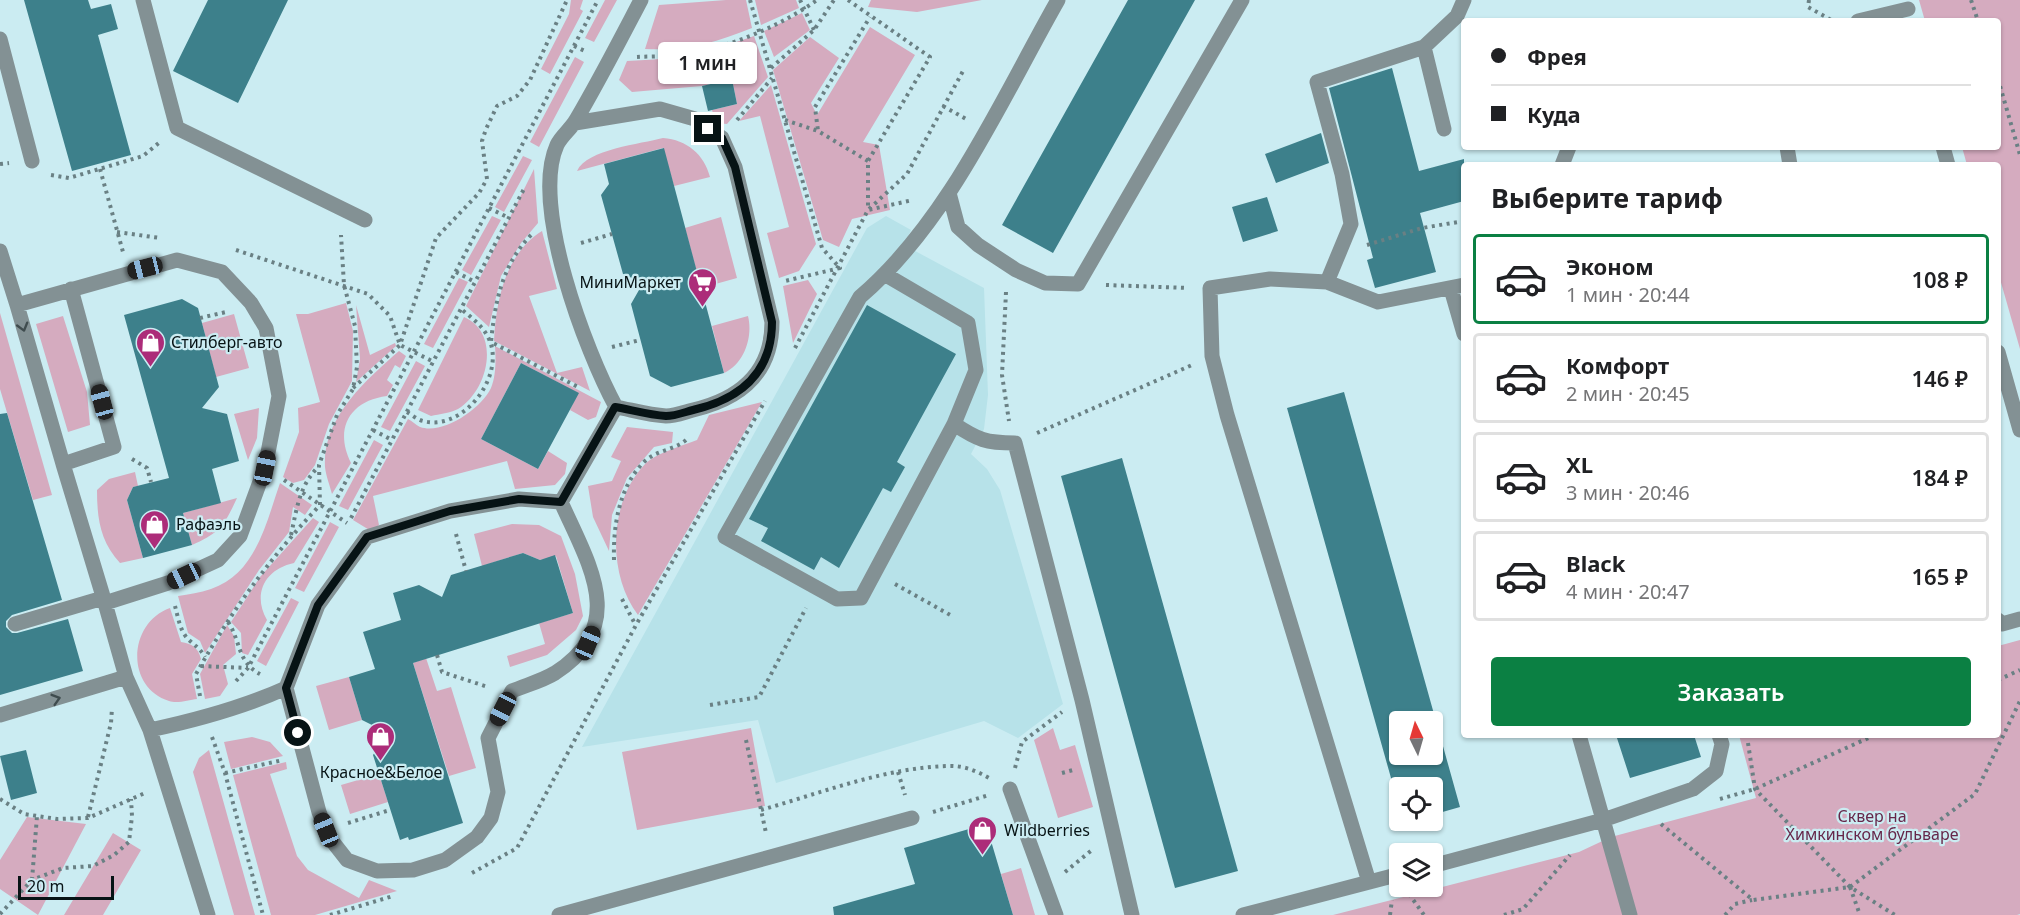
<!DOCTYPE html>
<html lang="ru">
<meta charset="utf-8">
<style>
body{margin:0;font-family:"Noto Sans",sans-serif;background:#f6f6f6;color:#202124;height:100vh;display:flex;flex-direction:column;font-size:22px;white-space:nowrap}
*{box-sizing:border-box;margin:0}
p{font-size:20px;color:#757577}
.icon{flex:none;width:33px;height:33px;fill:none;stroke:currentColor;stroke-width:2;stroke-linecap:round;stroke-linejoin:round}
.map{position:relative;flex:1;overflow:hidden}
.drawer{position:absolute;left:1461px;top:162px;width:540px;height:576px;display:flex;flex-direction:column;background:#fff;border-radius:6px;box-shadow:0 2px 4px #0004}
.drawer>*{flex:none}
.top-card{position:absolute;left:1461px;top:18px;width:540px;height:132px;border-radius:6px;box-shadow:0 2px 4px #0004;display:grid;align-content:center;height:132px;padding:0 30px;background:#fff}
.needle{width:39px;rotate:355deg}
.fabs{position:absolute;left:1389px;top:711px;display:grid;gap:12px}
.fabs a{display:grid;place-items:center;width:54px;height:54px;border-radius:6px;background:#fff;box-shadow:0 2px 4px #0004;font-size:30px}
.scale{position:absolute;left:18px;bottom:15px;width:96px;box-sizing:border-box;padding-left:6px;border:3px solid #071315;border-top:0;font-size:16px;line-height:21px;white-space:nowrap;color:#071315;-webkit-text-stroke:4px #cbecf2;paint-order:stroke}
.end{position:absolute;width:27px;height:27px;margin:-14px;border:8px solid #071315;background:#fff;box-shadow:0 0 0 3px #fff}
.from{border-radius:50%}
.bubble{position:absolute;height:42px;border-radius:6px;background:#fff;box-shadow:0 2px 4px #0004;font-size:20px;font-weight:600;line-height:42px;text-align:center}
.car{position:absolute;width:18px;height:36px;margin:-18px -9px;border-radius:8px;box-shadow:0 0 4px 2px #0007;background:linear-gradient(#222 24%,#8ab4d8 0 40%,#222 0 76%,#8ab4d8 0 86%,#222 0)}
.top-card b{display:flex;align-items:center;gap:21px;height:57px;font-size:22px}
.top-card b+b{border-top:2px solid #e0e0e0}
.top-card i{width:15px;height:15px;background:#202124}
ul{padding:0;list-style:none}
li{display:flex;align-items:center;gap:18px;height:90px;margin:0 12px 9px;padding:0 18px;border:3px solid #e0e0e0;border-radius:6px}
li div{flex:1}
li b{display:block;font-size:22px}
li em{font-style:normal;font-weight:600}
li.current{border-color:#0b8043}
li>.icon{width:54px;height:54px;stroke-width:1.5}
h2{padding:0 30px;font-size:27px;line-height:72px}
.cta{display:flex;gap:12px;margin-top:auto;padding:12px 30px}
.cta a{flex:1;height:69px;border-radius:6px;background:#0b8043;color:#fff;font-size:24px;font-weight:600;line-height:69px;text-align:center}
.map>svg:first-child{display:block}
</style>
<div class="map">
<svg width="2020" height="915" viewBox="0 0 2020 915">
<rect width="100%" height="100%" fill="#cbecf2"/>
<!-- built -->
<path fill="#b7e2e9" d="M886,216L911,230L904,245L984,288L988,395L984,429L971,454L987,469L1000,490L1063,704L1018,738L984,721L776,783L758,720L582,747L867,228Z"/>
<!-- green -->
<path fill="#d5abbf" d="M571,0H583L580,9L583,11L550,74L541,69L569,14Z
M605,0H617L594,42L585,38Z
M726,0H746L752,28C714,43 687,51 645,49L659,5Z
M755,0H796L799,8L761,25Z
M871,0H982L917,12L868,7Z
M1919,0H2020V349L1998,272V165H1967L1962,147H1998V21H1925Z
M802,13L810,30L774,57L764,31Z
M870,27L915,55L863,142L879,145L890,210L852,219L839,247L823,240L773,70L810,37L839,58L811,103L817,115Z
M754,36L768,77L727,124L716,123L712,110L737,104L732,79L702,86L632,92L619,80L627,61C678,59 706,53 754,36Z
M575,57L584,62L539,147L530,142Z
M771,85L816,244L799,271L779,278L767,233L789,227L760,116L739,121Z
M663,138C687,140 704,154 710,177L674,186L663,148L577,171C587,149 641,144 663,138Z
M523,156L532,160L504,212L495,207Z
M534,169L538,223L521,243L501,276L489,327L466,306Z
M492,216L501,220L471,275L462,270Z
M721,217L737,278L701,288L685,228Z
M542,231L557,289L529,296L557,373L582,367L590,391L494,341C496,301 505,254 542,231Z
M459,278L468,282L433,348L424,344Z
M808,280L817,294L793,343L783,286Z
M346,303L353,331L352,381L329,424L315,465L304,480L293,483L283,477L299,432L298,408L320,402L296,314H308Z
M356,305L370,355L395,343L396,346L356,382L360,359Z
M0,313L52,495L33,500L0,389Z
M234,314L249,368L216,377L202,323Z
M63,316L87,392L90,425L68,432L36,324Z
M748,316C753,336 745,363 724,373L712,326Z
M464,317C501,333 489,390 458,409C451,413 439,414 431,416L418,410Z
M495,346L601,402L596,417L588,420L570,410L578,393L521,363L481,439L538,469L548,451L567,463L565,474L555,485L515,489L507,461L373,496L379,525L371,531L353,520L408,419C412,421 416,425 420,427C443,435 481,409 491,388C496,376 496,359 495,346Z
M399,351L406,356L400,368L395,365L387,380L393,385L387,396C349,401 334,429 351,463L332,494C330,486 326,476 325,467C322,418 366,380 399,351Z
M416,361L425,366L390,431L381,427Z
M762,402L638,615C607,574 608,501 646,463C659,452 682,446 697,440L709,415Z
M259,408L257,438L248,460L234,414Z
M627,427L673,432L672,443L654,447L627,478L612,515L609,551L593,517L588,486L612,481L621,461L611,457Z
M374,440L383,445L348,510L339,506Z
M135,472L138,486L133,487L127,500L143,558L120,563C100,541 97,518 97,490L109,479Z
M280,483L312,505L305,515L293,507L289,532L259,570L205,653L200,641L188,633L178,596C189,594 200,593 211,589C256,574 266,523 280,483Z
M237,498C225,524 220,533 192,545L183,513Z
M313,518L319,522L294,563C265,569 252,594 267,620L248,655L242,653L241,633L231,622L260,577Z
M330,522L339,527L304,592L295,588Z
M512,524L539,525L561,536L575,574L583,616L576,630L547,655L510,667L507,656L545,644L539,623L573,613L556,556L540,560L523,553L482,566L474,534Z
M291,598L299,602L266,666L257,661Z
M170,608L181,642C192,644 198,647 201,659L192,674L197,699C189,700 177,704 169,701C125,687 128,623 170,608Z
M227,625L234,636L236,654L223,665L228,684L220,696L205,699L200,674Z
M2020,640V914L2017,915H1333L1579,852L1611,837L1756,798L1739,735H1998V646Z
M426,658L437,691L451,687L476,768L449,776L413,663Z
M349,677L362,720L329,730L316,686Z
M751,728L765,806L637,830L622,752Z
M1053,728L1060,750L1075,745L1093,807L1058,818L1034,740Z
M252,737L270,742L283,756L231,769L224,742Z
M209,750L255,915H234L193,772L199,758Z
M286,762L287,769L270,774L297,856L308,870L359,898L369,880L397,891L315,915H271L233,775Z
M379,774L388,802L350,814L341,785Z
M27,817L86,824L38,915L0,889V860Z
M113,833L141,850L103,915H64Z
M1021,868L1035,915H1013L1001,874Z"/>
<!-- building -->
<path fill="#3d808b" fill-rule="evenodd" d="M24,0H88L91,9L111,4L118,29L98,35L131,155L72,171Z
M208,0H288L238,103L173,71Z
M1128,0H1195L1053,253L1002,225Z
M1392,68L1419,171L1464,159V201L1420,213L1436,272L1375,288L1367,260L1373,258L1329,88Z
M732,79L737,104L708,111L702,86Z
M1321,133L1329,163L1276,183L1265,154Z
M664,148L724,373L671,387L650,376L631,304L643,283L623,274L601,195L609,184L604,164Z
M1267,197L1278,231L1243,242L1232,207Z
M182,299L198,308L219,387L202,408L227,414L239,461L212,469L221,503L183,513L192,545L143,558L127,500L133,487L169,478L124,315Z
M867,305L956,354L897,462L905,467L891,492L883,488L839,568L821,557L814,570L761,541L768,528L749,519Z
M521,363L579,393L538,469L481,439Z
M1344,392L1460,807L1432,815V788H1400V810L1287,408ZM1400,722H1432V754H1400Z
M7,413L62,600L12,615L6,621V627L12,633H17L68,619L83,671L0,695V414Z
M1122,458L1238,871L1175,888L1061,476Z
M523,553L540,560L555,555L573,613L413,663L463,823L409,840L408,837L400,840L373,755L388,733L362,720L349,677L375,669L363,632L401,620L393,593L419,585L442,597L451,575Z
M1616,735H1694L1701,757L1630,778Z
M26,750L37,793L11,800L0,756Z
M986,824L1013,915H834L833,907L915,884L904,848Z"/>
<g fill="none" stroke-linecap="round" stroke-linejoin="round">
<!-- path -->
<path stroke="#6a8084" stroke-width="4" stroke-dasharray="3 4.5" stroke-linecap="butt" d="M750,0L822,248L840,268L785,281
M800,0L814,30
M848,0L930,57L868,161V210
M1809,0L1808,7L1833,21
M1971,0L1978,21
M574,46L587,52
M637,57C655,56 675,57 693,53C735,45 782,25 817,0
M771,68L814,30L834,0
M1998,79L2020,155
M943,106L966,119
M737,120L772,78
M785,120L818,131
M868,161L818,131L815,107L870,17
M0,164L9,163
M100,169L123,252
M51,175L69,178L143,156L160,142
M489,208L509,218
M869,209L907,174L963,71
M117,232L160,238
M531,235C502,265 495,302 491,342L580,388
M581,243L612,234
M1367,245L1422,228L1464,221
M236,250L368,294L390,316L400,345L434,362
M456,272L475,282
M1106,285L1188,288
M1006,292L1002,375L1009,421
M200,318L226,312
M612,347L640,340
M795,348L868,210L913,200
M353,388L400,345L436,238L479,193L487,179L482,141L486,129L497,106L517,96L530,80L567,0
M407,412C412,415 418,420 423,421C463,432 506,376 489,339C483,326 472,318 461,309
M373,430L392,440
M1037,433L1192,365
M132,459L147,468L151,482
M284,480L347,523
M351,518L525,187
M456,534L466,571
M291,535C297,508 299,486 319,466
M614,560C613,526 619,486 645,461C658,449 678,450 689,437
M895,584L952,616
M622,599L635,624
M175,606C178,617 180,631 188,639C195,646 200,648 205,657
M228,622C241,641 237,662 260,674
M437,655L442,672L488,687
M201,666L248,668
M1998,680L2020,670
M236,681L248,668L598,0
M200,696L196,674C232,610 270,558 320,505L319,465L337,415L353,389L357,367L355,326L344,285L341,235
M710,705L759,697L806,608
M212,737L225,773L263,915
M746,740L766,833
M1748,743L1755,789L1850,887L1895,915
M1015,768L1022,742L1062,712
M898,772L905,795
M225,773L283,760
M1062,773L1073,770
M0,799L24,814L57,819L88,818L145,793
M1720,799L1755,789L1875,735
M761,810C821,793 884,768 947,766C963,765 977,771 991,779
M933,812L989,795
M88,817L111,723L112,708
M348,823L390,810
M1661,824L1753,900L1850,887L1975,794L2020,701
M1065,872L1092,850
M472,873L517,848L636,625L765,401
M32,880L37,816
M1850,887L1860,915
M1409,894L1424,915
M0,914L32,880L63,868L93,866L114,855L129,842L132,816L131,799
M330,915L393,896
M1390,915L1392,900
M1504,915L1523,909L1570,855
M1725,915L1735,904L1752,900"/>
<!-- minor -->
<path stroke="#839194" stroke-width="15" d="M143,0L177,128L365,220
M1858,21L1908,9
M0,39L32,161
M1424,47L1444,129
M575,123L660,109L695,119L722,138L735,167L772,322C772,373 740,399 693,410C685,412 675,416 666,416C649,415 632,410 616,407
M1787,147L1790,165
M1943,147L1948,165
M1562,165L1569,147
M949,193L958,227L978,245L1016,270L1045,283L1078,284L1242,0
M0,251L17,305
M886,275L968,323L976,370L954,424L861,598L837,599L725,537L860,297C949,221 1001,100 1058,0
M1327,282L1351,224L1342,174L1317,82L1424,47L1457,16L1464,0
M1451,289L1464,334
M1998,352L2020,430
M616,407C586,352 530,205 557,145C561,136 571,129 576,120C599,81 620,40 641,0
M954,424C978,440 986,443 1015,443L1082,700L1132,915
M63,464L17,305L177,260L222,272L251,303L266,328L279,396L265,468L240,536L218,560L168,583L105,603L63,464L114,447L71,289
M519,499L561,502C589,565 629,625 555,673C542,681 526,685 512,691L488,738L498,792L491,818L477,837L445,860L413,870L377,871L347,860L329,837L319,812L286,688L318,605L367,537L450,511Z
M561,502L616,407
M105,603L126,677L150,730L208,915
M1998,620L2002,624L2020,619
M15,624L103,598
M0,715L126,677
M150,730C197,720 242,708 286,688
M1579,735L1630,915
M1010,789L1056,915
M1432,866L1603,820L1693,789L1716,771L1722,744L1719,735
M1369,882L1227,415L1212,356L1210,288L1270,279L1327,282L1378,302L1464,285
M559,915L912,818
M1243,915L1400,874"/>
</g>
<!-- one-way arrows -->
<defs><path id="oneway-chevron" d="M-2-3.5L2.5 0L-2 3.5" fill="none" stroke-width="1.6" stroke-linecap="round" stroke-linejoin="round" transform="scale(1.5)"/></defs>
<g stroke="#3f4c4e">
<use href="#oneway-chevron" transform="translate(23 327) rotate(74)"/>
<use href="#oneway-chevron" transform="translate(56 699) rotate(-17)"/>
</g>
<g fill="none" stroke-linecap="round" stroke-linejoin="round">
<!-- route -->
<path stroke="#071315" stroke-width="8" d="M298,733L286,688L318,605L367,537L450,511L519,499L561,502L615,407C632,410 649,415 666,416C675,416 685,412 693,410C740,399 772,373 772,322L735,167L722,138L708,129"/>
</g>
<!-- icons -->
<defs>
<symbol id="supermarket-pin" viewBox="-11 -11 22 30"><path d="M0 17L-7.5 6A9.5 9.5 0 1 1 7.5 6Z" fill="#ac2c79" stroke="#cbecf2"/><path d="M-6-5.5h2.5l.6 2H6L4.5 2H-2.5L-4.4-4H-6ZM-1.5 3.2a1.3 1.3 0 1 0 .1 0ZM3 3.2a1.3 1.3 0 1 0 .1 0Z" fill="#fff"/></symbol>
<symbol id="shop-pin" viewBox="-11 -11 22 30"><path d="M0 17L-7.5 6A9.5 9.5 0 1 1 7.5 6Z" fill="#ac2c79" stroke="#cbecf2"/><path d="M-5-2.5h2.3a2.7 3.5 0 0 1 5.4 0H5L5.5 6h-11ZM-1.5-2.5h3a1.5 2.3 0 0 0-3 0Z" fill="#fff"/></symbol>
</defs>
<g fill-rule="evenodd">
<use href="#supermarket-pin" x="686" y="266" width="33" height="45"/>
<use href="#shop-pin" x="134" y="326" width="33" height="45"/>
<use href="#shop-pin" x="138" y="508" width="33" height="45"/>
<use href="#shop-pin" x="364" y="720" width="33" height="45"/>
<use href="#shop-pin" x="966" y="814" width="33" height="45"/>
</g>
<g text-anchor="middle" stroke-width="4.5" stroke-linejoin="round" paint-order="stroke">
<!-- poi labels -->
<g font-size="16" fill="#071315" stroke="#cbecf2" text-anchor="start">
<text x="681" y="288" text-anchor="end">МиниМаркет</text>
<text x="171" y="348">Стилберг-авто</text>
<text x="176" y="530">Рафаэль</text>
<text x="381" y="778" text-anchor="middle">Красное&amp;Белое</text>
<text x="1004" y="836">Wildberries</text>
</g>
<!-- park labels -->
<g font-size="16" fill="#66274a" stroke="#cbecf2">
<text x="1872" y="822">Сквер на<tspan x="1872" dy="18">Химкинском бульваре</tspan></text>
</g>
</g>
</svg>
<div class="fabs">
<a><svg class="needle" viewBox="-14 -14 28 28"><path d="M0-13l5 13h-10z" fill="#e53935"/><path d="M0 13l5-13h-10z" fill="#757577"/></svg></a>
<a><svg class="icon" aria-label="locate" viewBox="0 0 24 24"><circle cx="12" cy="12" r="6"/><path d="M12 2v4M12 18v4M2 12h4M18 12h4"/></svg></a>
<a><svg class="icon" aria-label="layers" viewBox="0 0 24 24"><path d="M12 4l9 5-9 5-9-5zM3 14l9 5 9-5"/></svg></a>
</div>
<div class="scale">20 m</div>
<i class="end from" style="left:298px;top:733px"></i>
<i class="end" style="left:708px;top:129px"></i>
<div class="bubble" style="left:658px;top:42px;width:99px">1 мин</div>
<i class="car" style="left:145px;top:268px;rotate:256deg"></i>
<i class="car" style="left:102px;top:402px;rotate:345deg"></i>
<i class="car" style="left:265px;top:468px;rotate:11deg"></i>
<i class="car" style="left:184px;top:576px;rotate:245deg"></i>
<i class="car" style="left:588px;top:643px;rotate:23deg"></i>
<i class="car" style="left:503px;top:709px;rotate:207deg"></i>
<i class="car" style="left:326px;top:830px;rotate:338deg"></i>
<div class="top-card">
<b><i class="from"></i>Фрея</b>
<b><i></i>Куда</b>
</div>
<section class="drawer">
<h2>Выберите тариф</h2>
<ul>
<li class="current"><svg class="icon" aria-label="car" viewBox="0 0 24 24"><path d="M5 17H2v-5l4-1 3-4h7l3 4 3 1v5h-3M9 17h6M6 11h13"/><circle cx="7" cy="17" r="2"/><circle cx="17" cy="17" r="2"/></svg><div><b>Эконом</b><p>1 мин · 20:44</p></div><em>108 ₽</em></li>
<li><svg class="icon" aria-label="car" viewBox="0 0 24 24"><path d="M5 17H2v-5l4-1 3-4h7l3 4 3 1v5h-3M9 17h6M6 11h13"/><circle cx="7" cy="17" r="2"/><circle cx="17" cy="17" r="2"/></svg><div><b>Комфорт</b><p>2 мин · 20:45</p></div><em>146 ₽</em></li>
<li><svg class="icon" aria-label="car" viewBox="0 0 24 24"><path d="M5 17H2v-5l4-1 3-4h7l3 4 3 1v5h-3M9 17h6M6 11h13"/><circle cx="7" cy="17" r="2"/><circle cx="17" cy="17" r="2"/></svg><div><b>XL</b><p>3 мин · 20:46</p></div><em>184 ₽</em></li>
<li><svg class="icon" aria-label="car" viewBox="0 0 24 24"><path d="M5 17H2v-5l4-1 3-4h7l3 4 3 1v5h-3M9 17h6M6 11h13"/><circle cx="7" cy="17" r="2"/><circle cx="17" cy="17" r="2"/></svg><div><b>Black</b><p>4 мин · 20:47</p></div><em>165 ₽</em></li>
</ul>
<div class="cta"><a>Заказать</a></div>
</section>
</div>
